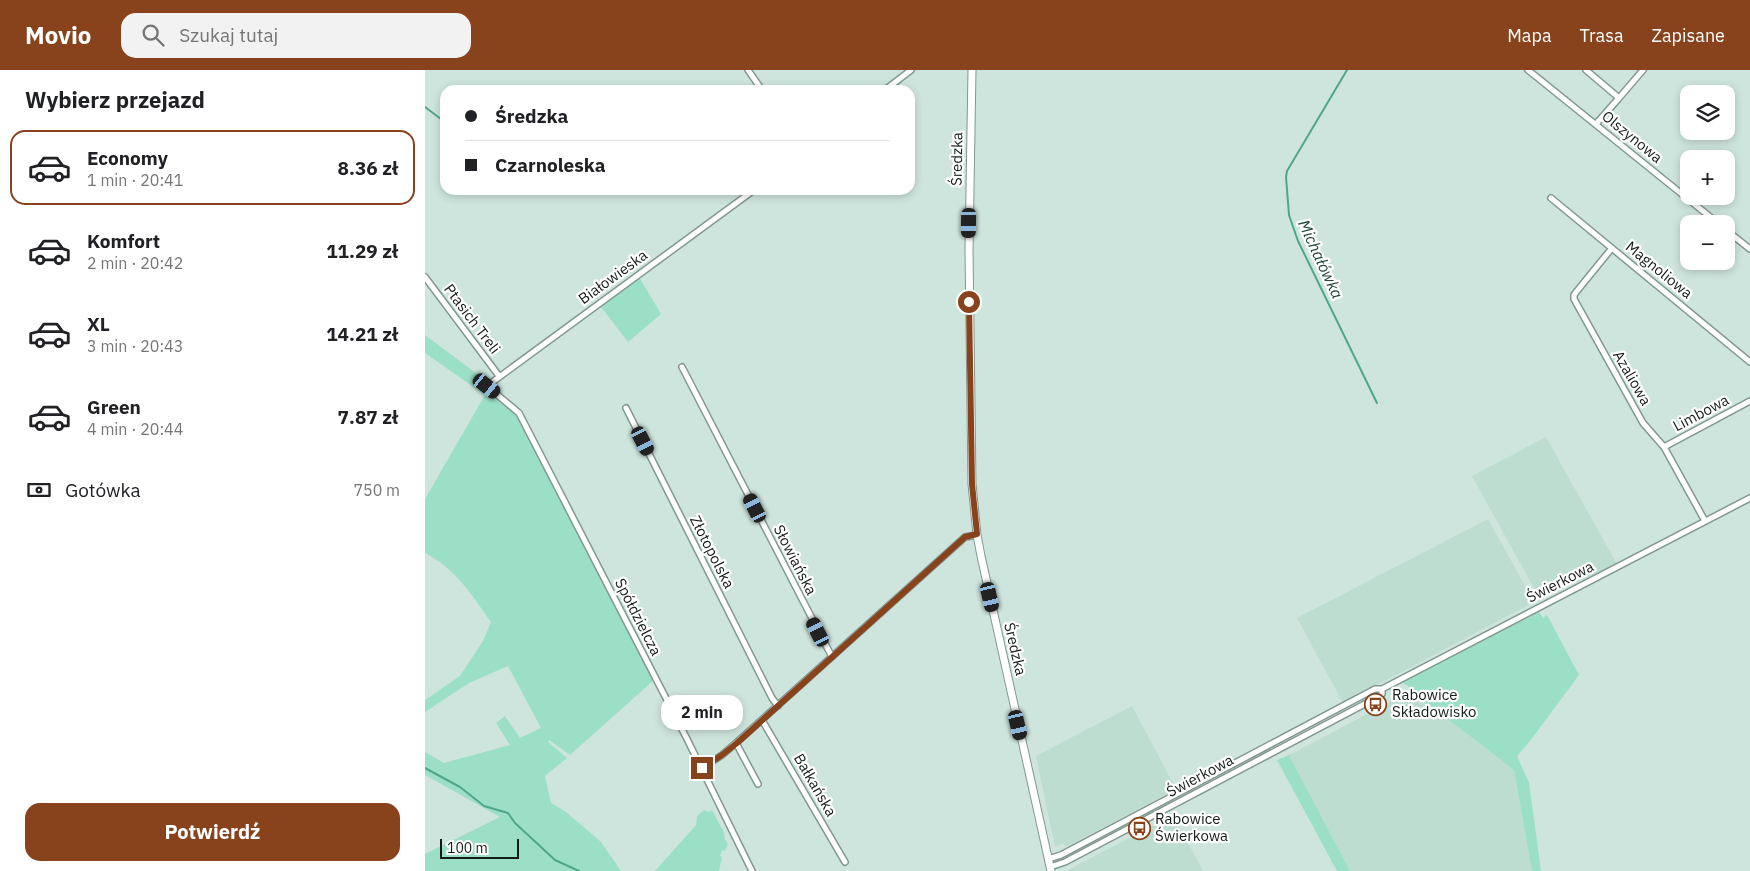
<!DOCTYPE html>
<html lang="pl">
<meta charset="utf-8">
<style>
body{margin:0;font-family:"IBM Plex Sans",sans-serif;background:#f2f2f2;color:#202124;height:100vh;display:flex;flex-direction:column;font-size:19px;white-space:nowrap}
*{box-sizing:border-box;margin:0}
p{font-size:16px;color:#757577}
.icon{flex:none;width:28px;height:28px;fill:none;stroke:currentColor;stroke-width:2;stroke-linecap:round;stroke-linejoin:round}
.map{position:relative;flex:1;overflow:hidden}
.side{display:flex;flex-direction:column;background:#fff;width:425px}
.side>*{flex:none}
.banner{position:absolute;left:15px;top:15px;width:475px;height:110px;border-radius:15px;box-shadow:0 2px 8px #0003;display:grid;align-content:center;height:110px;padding:0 25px;background:#fff}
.buttons{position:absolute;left:1255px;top:15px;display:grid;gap:10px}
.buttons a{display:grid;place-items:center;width:55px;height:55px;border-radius:10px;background:#fff;box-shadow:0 2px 8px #0003;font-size:25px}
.scale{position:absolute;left:15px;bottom:12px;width:79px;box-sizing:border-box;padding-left:5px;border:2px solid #141c19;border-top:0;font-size:14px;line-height:18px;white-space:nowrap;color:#141c19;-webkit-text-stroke:4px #fff;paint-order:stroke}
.end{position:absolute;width:22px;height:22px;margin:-11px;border:6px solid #88421c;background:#fff;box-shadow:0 0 0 2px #fff}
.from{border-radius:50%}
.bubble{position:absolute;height:35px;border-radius:15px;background:#fff;box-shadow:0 2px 8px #0003;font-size:16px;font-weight:800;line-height:35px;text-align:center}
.car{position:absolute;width:15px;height:30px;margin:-15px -8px;border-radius:6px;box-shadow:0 0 4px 1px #0007;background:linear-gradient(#222 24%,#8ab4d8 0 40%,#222 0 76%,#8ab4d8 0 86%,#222 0)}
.banner b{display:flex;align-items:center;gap:18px;height:48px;font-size:19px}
.banner b+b{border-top:1px solid #e0e0e0}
.banner i{width:12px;height:12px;background:#202124}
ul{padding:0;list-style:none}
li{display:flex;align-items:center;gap:15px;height:75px;margin:0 10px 8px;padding:0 15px;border:2px solid transparent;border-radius:15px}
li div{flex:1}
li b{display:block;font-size:19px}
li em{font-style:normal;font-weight:800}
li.current{border-color:#88421c}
li>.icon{width:45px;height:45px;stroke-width:1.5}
h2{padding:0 25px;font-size:22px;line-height:60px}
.pay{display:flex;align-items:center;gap:12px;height:55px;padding:0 25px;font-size:19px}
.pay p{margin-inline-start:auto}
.primary-button{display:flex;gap:10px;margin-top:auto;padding:10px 25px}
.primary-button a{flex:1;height:58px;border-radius:15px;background:#88421c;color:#fff;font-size:20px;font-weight:800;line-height:58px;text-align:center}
header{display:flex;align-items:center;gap:30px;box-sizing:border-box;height:70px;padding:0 25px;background:#88421c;color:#fff}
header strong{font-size:24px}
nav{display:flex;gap:28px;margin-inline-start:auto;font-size:18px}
.search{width:350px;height:45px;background:#f2f2f2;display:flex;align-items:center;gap:12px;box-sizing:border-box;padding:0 18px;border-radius:15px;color:#757577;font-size:19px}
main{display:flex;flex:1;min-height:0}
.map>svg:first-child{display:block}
</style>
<header>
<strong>Movio</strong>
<div class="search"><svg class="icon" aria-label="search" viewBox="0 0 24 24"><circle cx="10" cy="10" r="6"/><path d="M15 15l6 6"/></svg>Szukaj tutaj</div>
<nav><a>Mapa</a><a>Trasa</a><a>Zapisane</a></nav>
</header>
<main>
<section class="side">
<h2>Wybierz przejazd</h2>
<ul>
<li class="current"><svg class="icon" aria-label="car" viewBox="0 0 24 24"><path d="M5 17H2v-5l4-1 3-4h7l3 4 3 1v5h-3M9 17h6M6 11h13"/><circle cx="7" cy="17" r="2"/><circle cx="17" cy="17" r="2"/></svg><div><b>Economy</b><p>1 min · 20:41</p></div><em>8.36 zł</em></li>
<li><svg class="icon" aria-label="car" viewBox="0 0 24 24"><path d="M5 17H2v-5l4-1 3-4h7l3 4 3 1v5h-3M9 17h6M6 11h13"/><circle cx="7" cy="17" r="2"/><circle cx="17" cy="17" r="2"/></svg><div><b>Komfort</b><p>2 min · 20:42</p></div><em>11.29 zł</em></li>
<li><svg class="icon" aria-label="car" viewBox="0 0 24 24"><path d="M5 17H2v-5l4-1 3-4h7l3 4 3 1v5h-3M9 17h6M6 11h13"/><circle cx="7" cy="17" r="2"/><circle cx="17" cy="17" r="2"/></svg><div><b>XL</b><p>3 min · 20:43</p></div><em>14.21 zł</em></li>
<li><svg class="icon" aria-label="car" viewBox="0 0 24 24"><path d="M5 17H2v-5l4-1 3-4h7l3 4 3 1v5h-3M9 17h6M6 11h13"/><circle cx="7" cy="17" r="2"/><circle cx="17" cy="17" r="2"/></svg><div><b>Green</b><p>4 min · 20:44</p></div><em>7.87 zł</em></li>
</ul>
<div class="pay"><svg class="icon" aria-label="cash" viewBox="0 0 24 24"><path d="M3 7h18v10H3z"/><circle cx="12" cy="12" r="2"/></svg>Gotówka<p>750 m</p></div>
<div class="primary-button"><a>Potwierdź</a></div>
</section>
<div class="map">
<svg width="1325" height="801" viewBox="0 0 1325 801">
<rect width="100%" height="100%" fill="#cee5dd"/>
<!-- built -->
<path fill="#beddd1" d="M1121,367L1192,494L1115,529L1047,406Z
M1063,449L1109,532L918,633L872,548Z
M986,621L1089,700L1107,801H925L864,685Z
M707,636L751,719L641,777L638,773L630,777L611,686Z
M748,745L778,801H641L685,778Z"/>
<!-- green -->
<path fill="#9bdfc7" d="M214,207L236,244L203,272L176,237Z
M0,265L63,312L58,316L91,341L229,610L145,685L124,670L123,672L142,688L120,706L126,733L141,742L176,772L196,801H0V784L75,747L0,705V682L19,693L85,675L71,653L80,646L95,668L116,658L83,596L44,613L0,642V630L35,606L58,571L66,552C47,525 30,498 0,483V429L60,325L0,283Z
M1114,542L1118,548L1122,545L1154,605L1105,671L1092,686L1104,713L1116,801H1107L1089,700L986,621L983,616L976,612L994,604Z
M864,685L925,801H912L852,690Z
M279,740L284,742L287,740L297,759H298L300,770L303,774L300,781L297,780L295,786L297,787L294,801H230L271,755L272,746Z"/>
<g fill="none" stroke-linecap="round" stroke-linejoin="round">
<!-- stream -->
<path stroke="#50a68b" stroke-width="2" d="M922,0L862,101L861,107L864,145L873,171L952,333
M0,37L20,52
M85,120L86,121
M0,698L35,717L59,736L83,743L90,753L130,790L154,801"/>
<defs>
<path id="street" d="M323,0L337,20
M1103,0L1294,154
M1161,0L1194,28L1171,54
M460,20L486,0
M1194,28L1218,0
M1126,128L1325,292
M1301,160L1325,179
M1187,178L1152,221L1149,225V229L1218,353L1239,377L1280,451
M0,207L74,306
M257,297L407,587
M201,338L347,628L353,636
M1239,377L1325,331
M337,650L420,792
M311,673L333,714
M277,698L297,685L311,673L540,467L552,465
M623,789L636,785L950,619H957L1325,428
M625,797L640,792L953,627L957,624V619
M327,801L262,669L94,343L62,316L329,120"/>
<path id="secondary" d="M547,0L544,180L547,414L552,465L556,486L626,801"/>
</defs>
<!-- street casing -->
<use href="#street" stroke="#829890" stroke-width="8"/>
<!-- secondary casing -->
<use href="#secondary" stroke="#829890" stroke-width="9"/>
<!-- street -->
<use href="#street" stroke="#fff" stroke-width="5"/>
<!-- secondary -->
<use href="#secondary" stroke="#fff" stroke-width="7"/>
</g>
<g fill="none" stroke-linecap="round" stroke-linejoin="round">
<!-- route -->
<path stroke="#88421c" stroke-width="6" d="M277,698L297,685L312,673L540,467L552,464L547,414L544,232"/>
</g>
<!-- icons -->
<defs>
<symbol id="bus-ring" viewBox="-11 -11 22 22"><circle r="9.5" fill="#fff" stroke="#88421c" stroke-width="1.5"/><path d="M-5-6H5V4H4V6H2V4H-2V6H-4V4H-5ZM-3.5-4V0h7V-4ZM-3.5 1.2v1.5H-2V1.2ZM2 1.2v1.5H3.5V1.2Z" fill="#88421c"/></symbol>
</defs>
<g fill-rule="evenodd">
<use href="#bus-ring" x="938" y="622" width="25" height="25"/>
<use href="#bus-ring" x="702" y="746" width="25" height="25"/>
</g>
<g text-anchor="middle" stroke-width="4.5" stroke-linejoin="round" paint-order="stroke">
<!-- street labels -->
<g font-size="15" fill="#141c19" stroke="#fff">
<text transform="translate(1207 67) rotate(39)" y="5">Olszynowa</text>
<text transform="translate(532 89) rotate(-89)" y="5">Średzka</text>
<text transform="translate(1234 200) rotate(39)" y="5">Magnoliowa</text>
<text transform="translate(188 207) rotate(-36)" y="5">Białowieska</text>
<text transform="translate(47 249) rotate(53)" y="5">Ptasich Treli</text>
<text transform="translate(1207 308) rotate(60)" y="5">Azaliowa</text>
<text transform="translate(1276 343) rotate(-28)" y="5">Limbowa</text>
<text transform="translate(287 482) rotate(63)" y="5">Złotopolska</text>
<text transform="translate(370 490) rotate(63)" y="5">Słowiańska</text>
<text transform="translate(1135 512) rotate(-27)" y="5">Świerkowa</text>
<text transform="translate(213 547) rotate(63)" y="5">Spółdzielcza</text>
<text transform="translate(590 579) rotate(77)" y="5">Średzka</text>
<text transform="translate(775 706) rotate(-28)" y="5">Świerkowa</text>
<text transform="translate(390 715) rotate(60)" y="5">Bałkańska</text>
</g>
<!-- poi labels -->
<g font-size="15" fill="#141c19" stroke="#fff" text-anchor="start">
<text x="967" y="630">Rabowice<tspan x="967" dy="17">Składowisko</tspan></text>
<text x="730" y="754">Rabowice<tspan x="730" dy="17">Świerkowa</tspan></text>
</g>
<!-- water labels -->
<g font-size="16" font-style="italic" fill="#20463a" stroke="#fff">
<text transform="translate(896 189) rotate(65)" y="6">Michałówka</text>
</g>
</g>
</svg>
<div class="buttons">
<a><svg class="icon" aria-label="layers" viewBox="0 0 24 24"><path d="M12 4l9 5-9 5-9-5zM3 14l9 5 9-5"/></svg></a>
<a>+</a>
<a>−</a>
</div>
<div class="scale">100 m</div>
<i class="end from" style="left:544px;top:232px"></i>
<i class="end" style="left:277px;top:698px"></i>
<div class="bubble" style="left:236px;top:625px;width:82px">2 min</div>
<i class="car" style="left:544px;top:153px;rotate:181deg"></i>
<i class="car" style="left:62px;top:316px;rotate:129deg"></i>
<i class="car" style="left:218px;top:371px;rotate:153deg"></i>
<i class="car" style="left:330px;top:438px;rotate:333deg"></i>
<i class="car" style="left:565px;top:527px;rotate:167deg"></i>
<i class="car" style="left:393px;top:562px;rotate:333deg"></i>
<i class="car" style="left:593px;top:655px;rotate:167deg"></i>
<div class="banner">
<b><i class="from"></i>Średzka</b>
<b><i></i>Czarnoleska</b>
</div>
</div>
</main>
